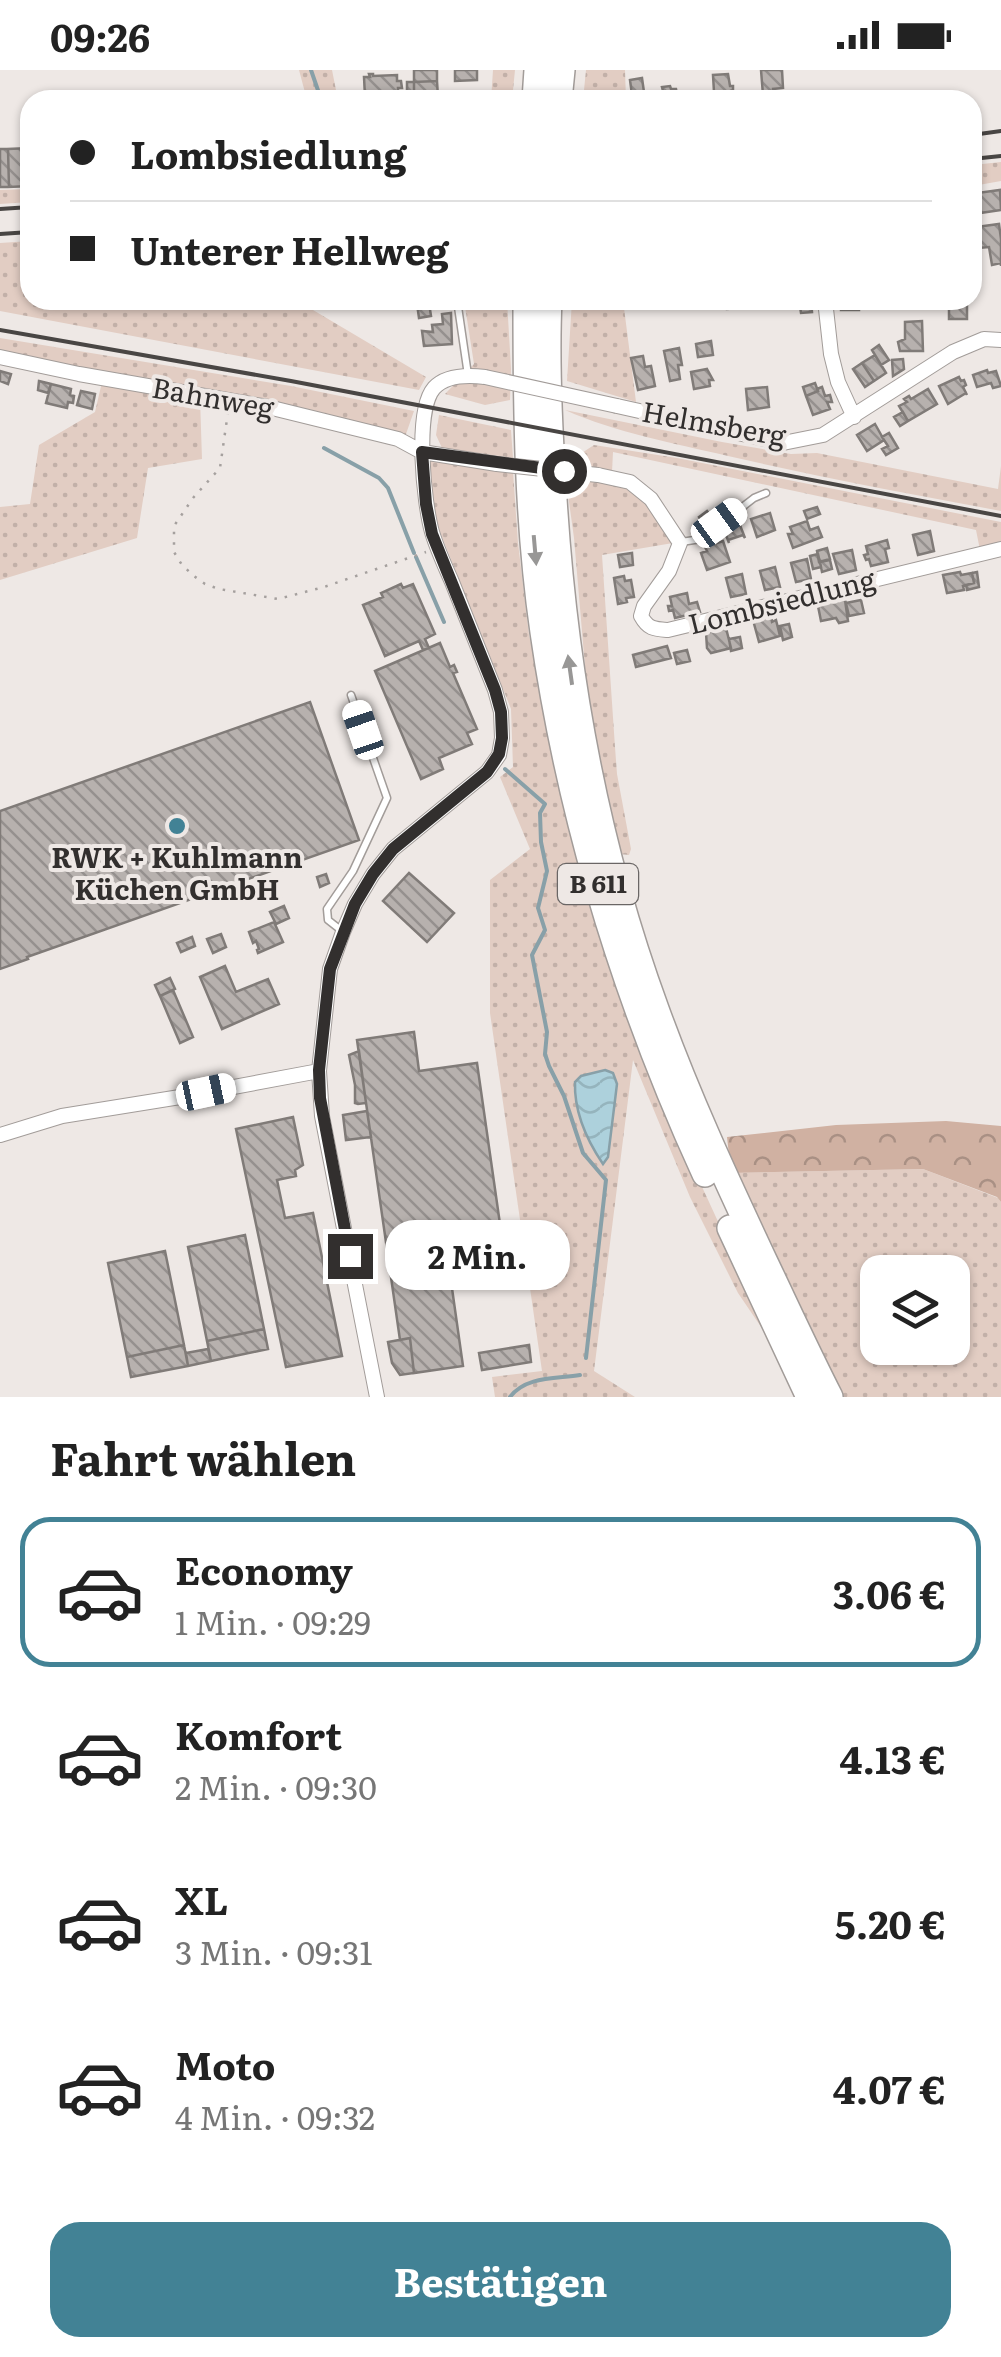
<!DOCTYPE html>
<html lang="de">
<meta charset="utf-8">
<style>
body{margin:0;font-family:Literata,serif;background:#f6f6f6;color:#222;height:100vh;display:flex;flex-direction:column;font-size:38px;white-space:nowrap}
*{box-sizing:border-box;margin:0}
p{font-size:32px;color:#767676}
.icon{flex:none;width:55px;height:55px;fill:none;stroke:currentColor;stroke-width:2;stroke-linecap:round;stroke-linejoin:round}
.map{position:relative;height:1327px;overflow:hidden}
.side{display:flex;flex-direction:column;background:#fff;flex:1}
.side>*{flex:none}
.top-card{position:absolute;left:20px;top:20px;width:962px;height:220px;border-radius:30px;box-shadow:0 2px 8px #0004;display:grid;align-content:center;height:220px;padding:0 50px;background:#fff}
.buttons{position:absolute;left:860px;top:1185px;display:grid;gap:20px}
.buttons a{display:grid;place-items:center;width:110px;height:110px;border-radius:20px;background:#fff;box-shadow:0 2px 8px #0004;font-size:50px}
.end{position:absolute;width:45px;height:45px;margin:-22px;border:12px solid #322f2e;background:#fff;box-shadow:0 0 0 5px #fff}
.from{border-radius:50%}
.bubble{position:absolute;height:70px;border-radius:30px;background:#fff;box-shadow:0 2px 8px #0004;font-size:32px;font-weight:700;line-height:70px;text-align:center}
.car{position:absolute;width:30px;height:60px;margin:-30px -15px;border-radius:12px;box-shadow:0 0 8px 2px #0007;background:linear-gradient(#fff 24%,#345 0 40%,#fff 0 76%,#345 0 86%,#fff 0)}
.top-card b{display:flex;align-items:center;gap:35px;height:95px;font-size:38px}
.top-card b+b{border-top:2px solid #e0e0e0}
.top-card i{width:25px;height:25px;background:#222}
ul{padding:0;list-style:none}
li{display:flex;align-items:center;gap:30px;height:150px;margin:0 20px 15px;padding:0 30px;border:5px solid transparent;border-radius:30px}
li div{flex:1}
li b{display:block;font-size:38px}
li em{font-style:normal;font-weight:700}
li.current{border-color:#428295}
li>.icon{width:90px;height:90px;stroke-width:1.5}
h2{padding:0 50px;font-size:45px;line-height:120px}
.cta{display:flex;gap:20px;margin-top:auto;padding:20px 50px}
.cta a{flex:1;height:115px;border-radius:30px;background:#428295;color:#fff;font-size:40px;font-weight:700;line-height:115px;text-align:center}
.status{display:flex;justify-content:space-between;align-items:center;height:70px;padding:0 50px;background:#fff;direction:ltr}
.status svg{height:28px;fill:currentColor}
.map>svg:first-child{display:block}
</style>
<div class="status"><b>09:26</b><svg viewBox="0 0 49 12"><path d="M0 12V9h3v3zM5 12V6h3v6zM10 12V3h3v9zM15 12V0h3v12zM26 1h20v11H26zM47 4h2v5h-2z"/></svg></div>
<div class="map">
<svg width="1001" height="1327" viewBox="0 0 1001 1327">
<defs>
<pattern id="grass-dots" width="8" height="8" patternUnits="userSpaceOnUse" patternTransform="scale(2.5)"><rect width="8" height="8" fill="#e2cdc3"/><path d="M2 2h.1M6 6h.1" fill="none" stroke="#c2b0a8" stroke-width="1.8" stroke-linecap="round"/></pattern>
<pattern id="forest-crowns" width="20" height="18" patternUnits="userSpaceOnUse" patternTransform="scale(2.5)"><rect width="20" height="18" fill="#d0b1a2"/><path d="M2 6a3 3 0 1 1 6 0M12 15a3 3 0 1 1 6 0" fill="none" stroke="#a99084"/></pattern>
<pattern id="water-waves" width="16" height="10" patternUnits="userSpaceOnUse" patternTransform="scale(2.5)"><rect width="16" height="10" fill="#add1dc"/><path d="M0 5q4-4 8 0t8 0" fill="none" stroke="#95b4bd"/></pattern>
<pattern id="building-back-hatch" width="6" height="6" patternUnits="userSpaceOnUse" patternTransform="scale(2.5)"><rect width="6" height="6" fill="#b7b1ae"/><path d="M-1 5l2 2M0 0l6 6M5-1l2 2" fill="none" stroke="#95908e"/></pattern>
</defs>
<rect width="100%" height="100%" fill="#eee8e5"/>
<!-- grass -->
<path fill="url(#grass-dots)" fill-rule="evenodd" d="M299,0H332L338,30H307Z
M493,0H515L512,30H491Z
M586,0H625L626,30H583Z
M1001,92V111L973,116V95Z
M30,119V132L0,134V120Z
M30,171V230H364V235L313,240L426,307L419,320L0,241V173Z
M464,230H507L511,299L510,330L485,335L445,324L474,294Z
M572,230H623L636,332L567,311Z
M0,268L291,316L414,341L406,364L399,366L0,282Z
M102,312L200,328L202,389L148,398L137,468L0,510V437L30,434L39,375L95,342Z
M565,340L722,372L791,384L817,383L998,419L1001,396V441C910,424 819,407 728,386C673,373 617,363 565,340Z
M439,345L511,360L513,388L442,378L436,365Z
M594,375L677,388L1001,452V475L980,480L976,460L613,382L612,402L565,394Z
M429,390L513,402L518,473L529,565L571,747L669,1045L778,1282L738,1223L690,1127L633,990L594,1301L635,1327H495L492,1307L542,1301L490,943V810L530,779L500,707L513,697L511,639L440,462L432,432Z
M566,410L621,414L641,426L673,473L602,485L615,677L617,704L631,779L629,785L619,784L589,643L574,468Z
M923,1099L998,1128L1001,1132V1327H839L731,1103ZM878,1202H952V1278H878Z"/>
<!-- forest -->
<path fill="url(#forest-crowns)" d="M946,1051L1001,1056V1132L997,1127L923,1099L731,1103L727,1067L836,1055Z"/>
<!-- water -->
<path fill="url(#water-waves)" stroke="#88a0a8" stroke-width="2.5" d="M605,1000L613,1003L617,1014L608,1087L603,1094C586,1069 574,1041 575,1012L581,1006Z"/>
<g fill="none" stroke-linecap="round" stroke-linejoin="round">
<!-- stream -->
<path stroke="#88a0a8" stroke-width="4" d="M311,0L321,29
M324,378L379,408L388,418L414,483
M416,487L444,552
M505,699L545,734L540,743L541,772L547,801L538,838L545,860L532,885L547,962L545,984L549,996L564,1026L583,1083L606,1110L586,1288
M510,1327C526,1306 555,1309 580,1305"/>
</g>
<!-- building -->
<path fill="url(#building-back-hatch)" stroke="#807b78" stroke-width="2.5" d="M414,0H437V11L414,12Z
M455,0H477V10L455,11Z
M761,0H782L783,18L773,19V24L763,25Z
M369,4H373V6L397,5V11H401L402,18H398V24L365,27L364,7H370Z
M728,4L730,16H733V20L730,21L731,30H708V23L714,22L713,5Z
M642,8L644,22L632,25L630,10Z
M437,11L438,27H414V12Z
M407,12H414V27L407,28Z
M670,16L671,19H676L678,30H651L650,25L663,21L662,17Z
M30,78V116L9,117L8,79Z
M0,79H8L9,117H0Z
M1000,120L1001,140L980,143L977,123Z
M999,154L1001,169V196V193L992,195L989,177L979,178L976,157Z
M726,230H749V233L741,234V238L727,239Z
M783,230H799L800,235L784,237Z
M799,230H811L812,242L801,243Z
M841,230H859V240H841Z
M949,230H967V249H949Z
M429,233L431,246L419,248L417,234Z
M451,243L452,274L424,276L422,261L433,262L432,255L443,254L442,244Z
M922,251L923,281H900L898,272L905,269V252Z
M711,271L713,285L698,287L696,274Z
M879,275L889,290L881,295L872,280Z
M679,278L682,295H678L680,309L670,311L664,281Z
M875,285L886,303L874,311L862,293Z
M643,286L645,297L651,296L655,316L638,320L631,288Z
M903,289L904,299L893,306L892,290Z
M862,293L874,311L865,317L853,299Z
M707,299L713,310H709L710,316L694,319L691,302Z
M987,300L988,303L996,301L1001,316L993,318L991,313L977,317L973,305Z
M0,301L11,304L8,314L0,311Z
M959,307L961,311L964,310L966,315L963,317L967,325L966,323L948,334L939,316Z
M39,311L51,314L48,323L38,320Z
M815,313L818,321L806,326L803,317Z
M51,314L71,319L70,325L74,326L73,333L68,332L67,338L46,333Z
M767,317L769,337L748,340L746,319Z
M822,317L825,326L830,325L832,332H827L830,339L813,345L806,326L818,321L817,319Z
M928,319L937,334L908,351L899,336L907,332L904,329L909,326L911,329Z
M81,321L95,324L92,339L77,335Z
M903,342L908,351L900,356L894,347Z
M875,354L884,370L867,381L857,365Z
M889,363L898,378L886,385L882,379L888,376L882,367Z
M817,437L820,444L807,449L804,441Z
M707,441L714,451L706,458L699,447Z
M770,443L775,460L757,467L751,449Z
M736,445L745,468L743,465L728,470L729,473L723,457Z
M807,451L810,460L818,457L822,467L793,478L788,464H793L790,457Z
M930,461L934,481L918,485L913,465Z
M887,470L889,478L885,479L888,492L871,496L869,489L866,490L864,485L868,484L866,476Z
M723,471L730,492L707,500L701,483L707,481L705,477Z
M827,478L830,489L819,492L817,481Z
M852,480L856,500L839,504L833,484Z
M632,483L633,495L620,497L618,485Z
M818,484L821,497L813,499L810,486Z
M807,489L811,509L796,512L791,493Z
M830,490L832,499L822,502L820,492Z
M775,497L780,517L765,520L760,501Z
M960,502L961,505L972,503L974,513L963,516L964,520L947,523L943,505Z
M977,502L979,517L967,520L966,515L974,513L972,503Z
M742,504L746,524L731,527L726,508Z
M624,506L625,511L631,510L634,527L626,528L627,532L618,534L614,508Z
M401,514L403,518L413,514L435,564L425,569L429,578L423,580L419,571L385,586L363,535L383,527L381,523Z
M687,523L689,534L697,532L700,542L675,548L673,540L669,541L668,536H672L670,527Z
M834,530H845L848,551L839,553L836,548L821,551L818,536Z
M861,530L864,543L849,546L846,533Z
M771,546L772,552L776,550L780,566L759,572L753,550Z
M789,554L792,567L783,570L780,556Z
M726,558L731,578L711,583L707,578L706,563Z
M740,567L742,578L731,581L729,569Z
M440,573L450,597L454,595L457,602L453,603L477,659L467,663L472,674L439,688L443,699L421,709L375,601Z
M667,576L671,588L636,597L633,585Z
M687,580L690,591L677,594L674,583Z
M310,632L359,770L27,887L28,889L0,899V741Z
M409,803L454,843L427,872L383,831Z
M326,804L329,813L320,817L317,807Z
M284,836L289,848L276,854L270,842Z
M274,852L283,872L258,883L257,880L259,879L256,871L253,873L249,862Z
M221,864L226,877L213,883L207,869Z
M192,867L195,876L181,882L177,873Z
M225,896L236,922L268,909L279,934L222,959L200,907Z
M170,908L175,919L160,926L155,915Z
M173,920L193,967L180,973L160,926Z
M414,962L419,1001L477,993L503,1175L447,1183L463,1296L414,1303L410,1268L400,1270L357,970Z
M359,981L366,1033L358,1034L355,1033V1015L349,985Z
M367,1041L371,1067L346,1070L343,1045Z
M293,1047L303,1095L295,1100L296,1106L277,1110L285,1148L313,1143L342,1286L286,1297L236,1059Z
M245,1165L264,1259L207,1271L188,1177Z
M165,1181L184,1275L127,1287L108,1193Z
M264,1259L268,1279L211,1291L207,1271Z
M410,1268L414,1303L400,1305L392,1293L388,1272Z
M184,1275L188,1296L131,1307L127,1287Z
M529,1275L531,1292L482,1300L479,1283Z
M208,1279L211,1291L188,1296L186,1283Z"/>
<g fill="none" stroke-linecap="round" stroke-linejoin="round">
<defs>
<path id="lane" d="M457,230L468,305
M681,472L701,469L754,428L766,423
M342,861L328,850L327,839L353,801L387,728L351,625"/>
<path id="street" d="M825,230L831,284L838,312L854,347
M0,287L79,304L268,337L398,369L422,382L497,394
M617,336L783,373L823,365L953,282L984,269L1001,270
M598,405L630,412L651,429L680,473L669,501L644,536L641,546C648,559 654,559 668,560L1001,479
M0,1065L62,1046L180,1027L319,1001
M377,1327L322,1046L319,1001L330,899L343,862L355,834L373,804L393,779L487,702L499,685L502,668L501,642L495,620C481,584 466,548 452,512C445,496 437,479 432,462C424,434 414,341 434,318C446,305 468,305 485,307"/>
<path id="highway" d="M535,30L537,0
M559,30L562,0
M526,230C526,341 527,452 543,562C570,749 626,932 705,1104
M549,230C546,291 549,351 553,412C563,593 593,768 656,939C687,1025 725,1107 764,1190C786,1236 807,1282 830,1327
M730,1158L809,1327"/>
</defs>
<!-- lane casing -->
<use href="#lane" stroke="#a29c99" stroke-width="9"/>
<!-- street casing -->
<use href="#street" stroke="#a29c99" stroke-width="16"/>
<!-- highway casing -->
<use href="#highway" stroke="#a29c99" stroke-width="28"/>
<!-- path -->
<path stroke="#a5a09e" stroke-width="2.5" stroke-dasharray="2.5 8" stroke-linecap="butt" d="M228,342L220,398L193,428L174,456V482L182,495L194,506L205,514L219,519L278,529L324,517L426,482"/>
<!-- lane -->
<use href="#lane" stroke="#fff" stroke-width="6"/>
<!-- street -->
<use href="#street" stroke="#fff" stroke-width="14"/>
<!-- highway -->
<use href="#highway" stroke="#fff" stroke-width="25"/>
<!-- rail -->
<path stroke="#494644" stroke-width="4" d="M972,65L1001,61
M972,89L1001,86
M0,139L30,137
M0,164L30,162
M0,260L291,311L1001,446"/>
<defs>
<path id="street-bridge" d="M485,307L617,336
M497,394L598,405"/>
</defs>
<!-- street-bridge casing -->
<use href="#street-bridge" stroke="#a29c99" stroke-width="16" stroke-linecap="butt"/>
<!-- street-bridge -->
<use href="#street-bridge" stroke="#fff" stroke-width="14"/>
</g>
<!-- one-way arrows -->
<defs><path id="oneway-solid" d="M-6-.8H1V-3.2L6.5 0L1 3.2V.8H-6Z" transform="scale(2.5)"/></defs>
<g fill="#989796">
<use href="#oneway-solid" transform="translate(535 480) rotate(85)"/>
<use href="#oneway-solid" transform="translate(570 600) rotate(-98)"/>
</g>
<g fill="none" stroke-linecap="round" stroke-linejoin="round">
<!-- route -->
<path stroke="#322f2e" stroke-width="12" d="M350,1186L320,1028L319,1000L330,899L355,834L373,804L393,779L487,702L499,684L502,668L501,642L495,620L432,464L426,434L422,382L564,401"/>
</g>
<!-- markers -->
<circle fill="#428295" stroke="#eee8e5" stroke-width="4" cx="177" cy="756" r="10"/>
<g text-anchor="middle" stroke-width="8" stroke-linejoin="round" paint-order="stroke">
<!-- shield labels -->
<rect fill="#eee8e5" stroke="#6a6665" stroke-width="2.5" x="558" y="794" width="80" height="40" rx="8"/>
<g font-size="25" font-weight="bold" fill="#322f2e">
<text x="598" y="823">B 611</text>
</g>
<!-- street labels -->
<g font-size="28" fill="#322f2e" stroke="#eee8e5">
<text transform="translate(213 328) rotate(10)" y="10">Bahnweg</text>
<text transform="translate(714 354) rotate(10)" y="10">Helmsberg</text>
<text transform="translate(782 532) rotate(-14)" y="10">Lombsiedlung</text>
</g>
<!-- poi labels -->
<g font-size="28" font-weight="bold" fill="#322f2e" stroke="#eee8e5">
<text x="177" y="798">RWK + Kuhlmann<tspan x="177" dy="32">Küchen GmbH</tspan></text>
</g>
</g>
</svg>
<div class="buttons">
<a><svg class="icon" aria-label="layers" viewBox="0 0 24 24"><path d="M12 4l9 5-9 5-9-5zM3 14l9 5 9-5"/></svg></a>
</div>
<i class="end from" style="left:564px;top:401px"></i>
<i class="end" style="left:350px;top:1186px"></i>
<div class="bubble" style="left:385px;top:1150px;width:185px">2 Min.</div>
<i class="car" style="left:719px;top:453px;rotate:54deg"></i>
<i class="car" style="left:363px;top:660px;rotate:341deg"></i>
<i class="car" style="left:206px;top:1022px;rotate:78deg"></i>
<div class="top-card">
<b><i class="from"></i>Lombsiedlung</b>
<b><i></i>Unterer Hellweg</b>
</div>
</div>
<section class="side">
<h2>Fahrt wählen</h2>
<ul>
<li class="current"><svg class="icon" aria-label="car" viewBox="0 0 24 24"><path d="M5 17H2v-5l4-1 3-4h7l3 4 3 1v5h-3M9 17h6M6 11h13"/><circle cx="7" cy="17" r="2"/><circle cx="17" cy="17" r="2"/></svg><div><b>Economy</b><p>1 Min. · 09:29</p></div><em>3.06 €</em></li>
<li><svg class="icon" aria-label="car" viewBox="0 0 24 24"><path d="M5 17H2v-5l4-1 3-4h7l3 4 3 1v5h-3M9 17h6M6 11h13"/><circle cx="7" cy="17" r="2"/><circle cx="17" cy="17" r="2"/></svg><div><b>Komfort</b><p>2 Min. · 09:30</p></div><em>4.13 €</em></li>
<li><svg class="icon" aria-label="car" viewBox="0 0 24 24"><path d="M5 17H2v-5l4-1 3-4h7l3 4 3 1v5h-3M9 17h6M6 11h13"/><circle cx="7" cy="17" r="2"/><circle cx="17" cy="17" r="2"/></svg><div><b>XL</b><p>3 Min. · 09:31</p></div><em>5.20 €</em></li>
<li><svg class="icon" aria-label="car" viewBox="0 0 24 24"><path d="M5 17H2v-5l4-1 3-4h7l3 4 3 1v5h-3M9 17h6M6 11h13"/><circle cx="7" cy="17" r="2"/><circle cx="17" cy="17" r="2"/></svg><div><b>Moto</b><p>4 Min. · 09:32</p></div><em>4.07 €</em></li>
</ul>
<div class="cta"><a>Bestätigen</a></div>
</section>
